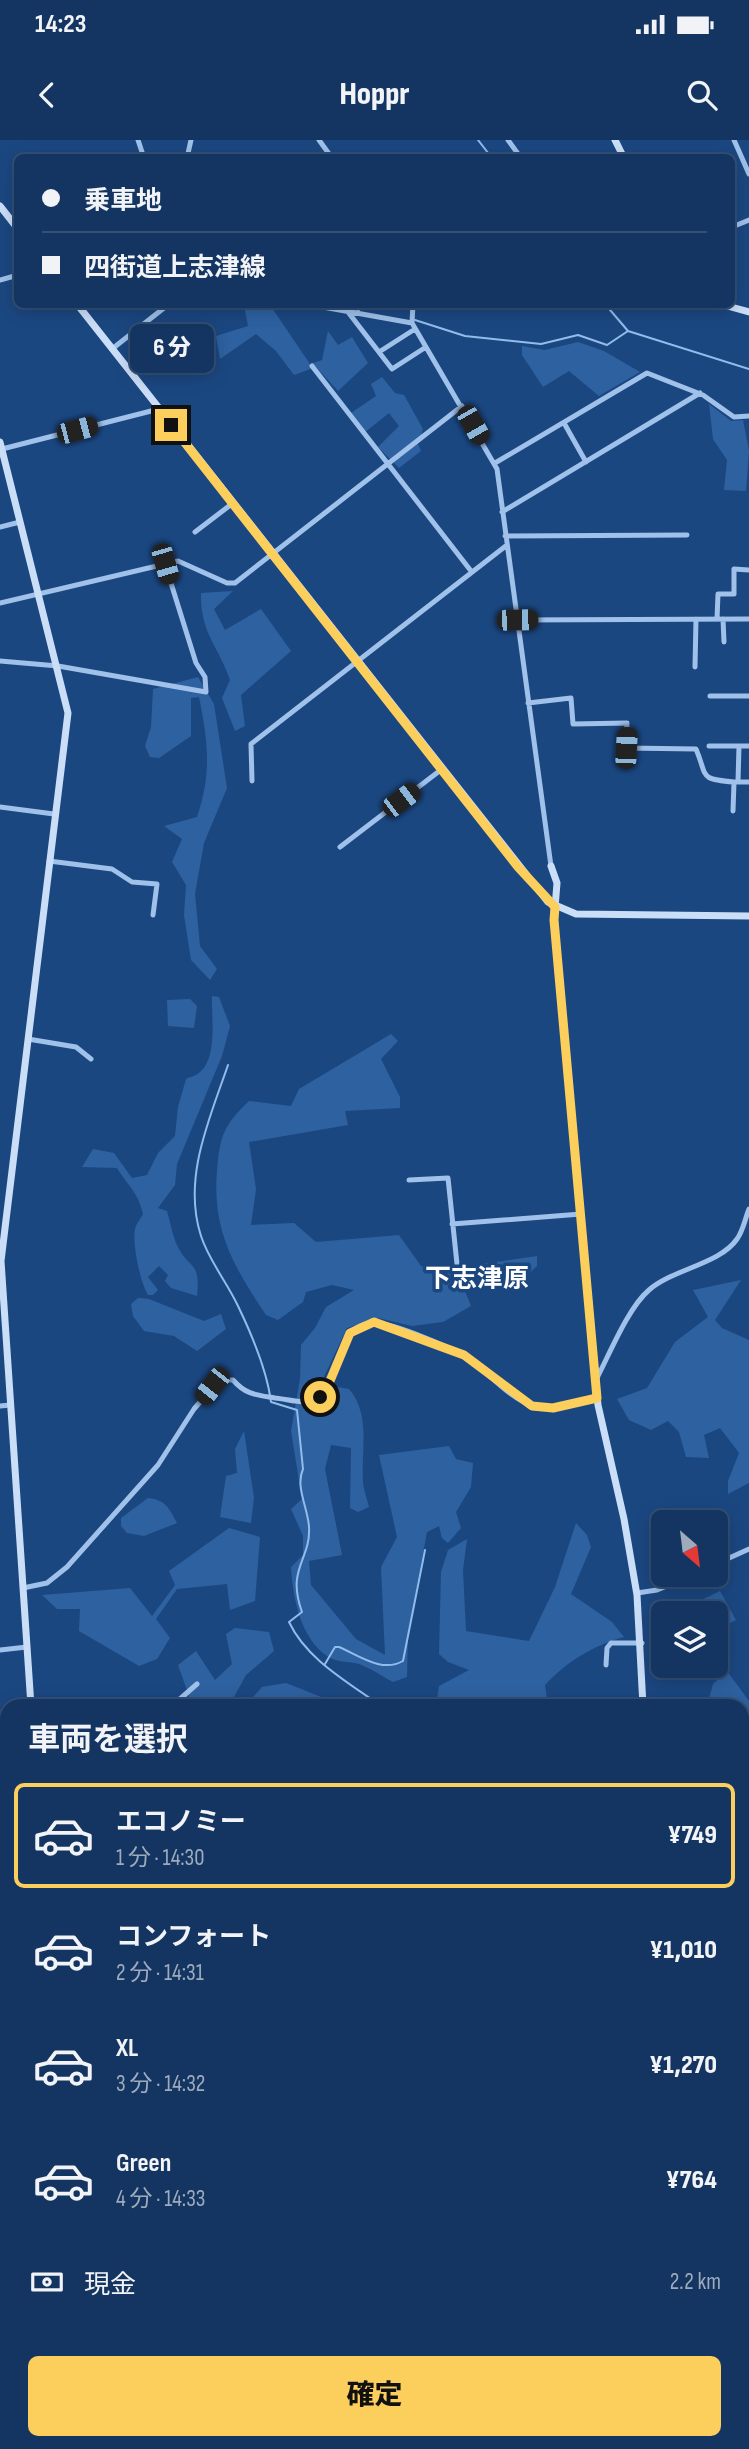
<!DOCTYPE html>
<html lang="ja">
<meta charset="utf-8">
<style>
body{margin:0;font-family:"Sofia Sans Condensed","Noto Sans JP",sans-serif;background:#1d3d67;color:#f1f3f6;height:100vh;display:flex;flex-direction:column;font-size:26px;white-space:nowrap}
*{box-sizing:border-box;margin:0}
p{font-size:23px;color:#9dabbd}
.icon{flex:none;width:38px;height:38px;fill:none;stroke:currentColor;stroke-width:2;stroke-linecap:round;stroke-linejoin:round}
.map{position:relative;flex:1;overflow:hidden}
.drawer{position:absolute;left:0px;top:1559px;width:749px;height:751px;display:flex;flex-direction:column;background:#143561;border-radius:21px 21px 0 0;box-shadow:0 4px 18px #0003,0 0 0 2px #335076}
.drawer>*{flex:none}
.hud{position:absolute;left:14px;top:14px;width:721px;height:154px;border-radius:10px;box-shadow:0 4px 18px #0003,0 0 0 2px #335076;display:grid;align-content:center;height:154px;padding:0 28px;background:#143561}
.needle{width:46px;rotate:152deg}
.buttons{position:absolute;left:651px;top:1370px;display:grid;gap:14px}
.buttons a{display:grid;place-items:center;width:77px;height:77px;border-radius:10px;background:#143561;box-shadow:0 4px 18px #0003,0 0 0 2px #335076;font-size:35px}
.end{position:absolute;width:32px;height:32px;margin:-16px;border:9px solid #fcce5c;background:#111;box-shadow:0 0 0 4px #111}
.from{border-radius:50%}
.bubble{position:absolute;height:49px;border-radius:10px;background:#143561;box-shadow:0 4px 18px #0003,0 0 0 2px #335076;font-size:23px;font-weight:800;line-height:49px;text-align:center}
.car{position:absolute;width:21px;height:42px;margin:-21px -10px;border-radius:9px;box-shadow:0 0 5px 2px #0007;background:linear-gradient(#222 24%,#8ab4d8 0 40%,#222 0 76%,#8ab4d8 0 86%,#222 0)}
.hud b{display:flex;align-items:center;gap:24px;height:66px;font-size:26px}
.hud b+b{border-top:2px solid #335076}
.hud i{width:18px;height:18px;background:#f1f3f6}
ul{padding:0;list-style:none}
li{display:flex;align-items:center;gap:21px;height:105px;margin:0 14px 10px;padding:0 14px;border:4px solid transparent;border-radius:10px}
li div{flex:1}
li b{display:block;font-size:26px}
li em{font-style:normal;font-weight:800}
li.current{border-color:#fcce5c}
li>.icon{width:63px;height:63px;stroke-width:1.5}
h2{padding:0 28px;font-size:32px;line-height:84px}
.pay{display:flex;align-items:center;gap:18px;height:77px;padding:0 28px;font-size:26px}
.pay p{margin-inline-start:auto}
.primary-button{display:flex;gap:14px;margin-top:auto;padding:14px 28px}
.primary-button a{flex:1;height:80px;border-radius:10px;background:#fcce5c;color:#111;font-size:28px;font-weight:800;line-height:80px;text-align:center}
.status{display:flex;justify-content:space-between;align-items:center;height:49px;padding:0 35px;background:#143561;direction:ltr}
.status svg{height:19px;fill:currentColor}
header{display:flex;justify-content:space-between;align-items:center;height:91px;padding:0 28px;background:#143561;font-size:32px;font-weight:800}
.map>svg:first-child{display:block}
</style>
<div class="status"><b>14:23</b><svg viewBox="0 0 49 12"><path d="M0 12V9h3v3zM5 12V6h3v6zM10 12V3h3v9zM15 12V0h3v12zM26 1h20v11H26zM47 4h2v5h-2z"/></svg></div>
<header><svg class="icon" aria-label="back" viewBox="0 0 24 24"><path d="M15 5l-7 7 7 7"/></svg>Hoppr<svg class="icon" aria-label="search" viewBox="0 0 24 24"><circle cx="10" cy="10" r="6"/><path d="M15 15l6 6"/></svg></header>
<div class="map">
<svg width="749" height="2309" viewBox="0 0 749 2309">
<rect width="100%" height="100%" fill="#1b4781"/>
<!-- green -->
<path fill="#2e61a0" d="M244,165H270L310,224L322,220L328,191L338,205L352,197L368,223L338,251L316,227L294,235L276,211L256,194L220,219L216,196L248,186Z
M578,202L604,211L640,232L599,256L569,231L543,247L522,215V206L545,210Z
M382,237L395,253L404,255L423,289L418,304L421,311L399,328L378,307L399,286L389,273L364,293L351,273L376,256L371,244Z
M709,264L731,281L743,280L749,311L746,351L724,350L727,320L713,299Z
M233,451L214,469L225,490L261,469L291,511L241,555L245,586L235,591L222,558L230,540C219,507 200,493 201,453Z
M198,537L214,564L227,648L204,703L195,754L200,806L217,829L210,840L191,820L184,775L186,745L172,722L182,699L164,686L197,677C212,633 208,602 199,557L191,558V596L159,618L150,617L145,606L151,587L153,549Z
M212,856L219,857L230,886L222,916L177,1024L175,1045L158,1068L167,1071C170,1081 172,1093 176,1103C188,1131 201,1118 197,1156L171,1148L165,1141L168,1135L159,1126L148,1137L158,1150L153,1155H148C140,1142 132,1103 135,1089C136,1084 141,1078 143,1074C138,1052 128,1046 117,1028L82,1027L93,1009L114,1013L132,1038L147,1035L158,1013L175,996L178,967L186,939C189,937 192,937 196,935C219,922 211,877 212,856Z
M190,859L197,866L194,888L168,886L167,860Z
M391,894L398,901L381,919L400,957V968L345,971L348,985L249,1002L256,1049L251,1085L294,1083L316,1102L399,1095L421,1126L442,1130L537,1116V1126L528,1134L461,1141L471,1166L443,1182L412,1186L378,1178L347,1188L322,1241L332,1246L349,1249C371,1275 361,1309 363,1340C363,1349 367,1358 369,1367L358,1372L350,1368L351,1308L331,1305L325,1329L342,1415L309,1421L311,1445L356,1499L385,1515L381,1427L397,1397L379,1315L449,1306L456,1319L473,1323L471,1347L456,1372L461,1388L448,1403L442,1398L439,1386L427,1392L408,1494L407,1537L393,1542C382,1536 370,1528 359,1524C348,1521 337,1523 327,1516C300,1497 293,1458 291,1427L303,1415V1396L291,1369L302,1359L291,1291L300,1239L301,1205L315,1188L326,1167L354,1150L332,1145L306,1152L303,1162L278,1180L266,1175C234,1127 212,1091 217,1031C220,996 223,986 249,961L291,966L299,949Z
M741,1140L715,1180L722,1188L749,1200V1343L728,1354V1341L739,1313L720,1288L704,1295L709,1318L686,1317L679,1292L668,1281L651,1290L629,1280L617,1259L647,1248L675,1202L708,1177L693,1150Z
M138,1158L149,1159L204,1181L221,1174L226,1189L197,1211L174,1196L144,1191L133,1176L131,1164Z
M244,1291L254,1358L251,1383L220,1377L226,1336L237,1333L235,1309Z
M148,1358C166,1360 169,1368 177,1383L144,1396L127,1393L121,1386V1378Z
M576,1383L587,1395L591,1407L571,1454L612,1482L624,1497C594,1505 566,1522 545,1545L548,1566H436L439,1546L469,1530L448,1522L439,1514L441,1432L448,1410L467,1399L463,1430L466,1491L529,1501L555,1447Z
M229,1388L260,1397L255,1461L230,1470L227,1444L177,1449L156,1479L170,1498L157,1519L139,1526L79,1491L80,1469H57L42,1455L130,1448L152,1476L175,1445L169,1431Z
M720,1451L736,1480L716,1490V1474L697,1473L695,1463Z
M235,1488L269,1492L274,1511L246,1535L229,1566H177L189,1556L178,1525L196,1511L215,1540L232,1524L226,1494Z
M727,1531L749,1561V1582L742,1586V1566H707L713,1544Z
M286,1543L344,1566H245L262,1547Z
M742,1726H749V1770L742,1772Z
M0,1932L7,1939V2006L0,2007Z
M749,1980V2023L742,2029V1984Z
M0,2195L7,2199V2303H24L0,2309Z
M749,2237V2309H726L734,2303H742V2239Z
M62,2303H156L154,2309H59Z
M296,2303H334L332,2309H294Z
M415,2303H609V2309H411Z"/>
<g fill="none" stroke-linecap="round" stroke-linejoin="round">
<!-- stream -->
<path stroke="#92bcec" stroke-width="2" d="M478,0L492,18
M348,164L359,171
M605,164L628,191L749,229
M415,180L465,196L541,204L578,195L607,205L628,191
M228,925C210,978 182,1038 201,1096C209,1121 227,1142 238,1166C252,1195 267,1230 271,1262L297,1270L303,1329C295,1347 308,1368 309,1387C311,1420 286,1428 302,1472L289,1482C307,1520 348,1542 381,1566
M325,1524L335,1507H339C360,1516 382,1533 403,1521L425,1410
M364,2309L366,2303"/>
<!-- street -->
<path stroke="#9fc1ea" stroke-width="5" d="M138,0L144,18
M319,0L332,18
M508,0L521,18
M734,0L749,34
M187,18L191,0
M732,87L749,80
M0,140L18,135
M306,164L412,183
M413,164L412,183L497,329L551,726
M348,172L392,229L426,207
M112,209L169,164
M379,212L415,189
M312,226L471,431
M564,283L586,322
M2,309L159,269
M495,323L647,233L703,255L734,277L749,276
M502,372L700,253
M0,387L20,382
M195,392L233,363
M505,396L687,395
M0,463L178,421L227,443H235L462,266
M717,479L718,454H734V429L749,430
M723,479L724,502
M517,480L749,479
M0,521L58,526L206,552L205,537L196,523L165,424
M695,527L696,479
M710,556H749
M528,563L571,558L573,584L627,583L626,625
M709,606H749
M626,608L696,609C708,637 698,639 734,642
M252,641L251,604L507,405
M738,642L739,606
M0,667L54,674
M733,671L734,642H749
M340,707L442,629
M49,721L112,729L132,742L157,744L153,775
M28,899L76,907L91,919
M409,1040L448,1038L457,1124
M452,1084L581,1074
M597,1238C610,1213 628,1168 649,1150C673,1129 720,1124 737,1099C743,1091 745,1079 749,1069
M0,1266L10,1265
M716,1424L749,1409
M23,1448L47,1443L67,1427L158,1325L194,1269L219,1240H233C246,1255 257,1255 275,1258C287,1259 301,1264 313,1261C346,1251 329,1182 375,1183C394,1183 458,1210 474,1222C492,1237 512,1260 534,1266C554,1272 578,1263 597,1258
M637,1453L657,1450L693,1435
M0,1510L27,1507
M606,1525L607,1508L611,1503H642
M172,1566L197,1544
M0,1604L7,1621
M742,1932L749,1943
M742,2035L749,2027
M742,2159L749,2154
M742,2200L749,2198"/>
<!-- secondary -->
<path stroke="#cbdef8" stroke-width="7" d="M615,0L624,18
M0,66L18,89
M77,164L548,762L576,774L749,776
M720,164L749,172
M0,302L68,573L1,1121L31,1566
M551,726L557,743L554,780L598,1265L624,1379L637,1455L643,1566
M0,2104L2,2056L7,2036
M742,2162L749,2185"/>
</g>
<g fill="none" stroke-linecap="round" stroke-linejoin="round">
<!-- route -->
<path stroke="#fcce5c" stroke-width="9" d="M171,285L518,727L555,767L554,780L597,1258L553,1268L532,1266L464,1215L374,1182L350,1193L327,1248L320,1257"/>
</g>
<g text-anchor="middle" stroke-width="7" stroke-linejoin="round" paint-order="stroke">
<!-- quarter labels -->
<g font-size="26" font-weight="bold" fill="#fff" stroke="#1b4781">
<text x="477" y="1147">下志津原</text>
</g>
</g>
</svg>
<div class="buttons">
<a><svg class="needle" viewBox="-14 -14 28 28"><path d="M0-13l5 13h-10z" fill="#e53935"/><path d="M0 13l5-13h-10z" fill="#9dabbd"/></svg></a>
<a><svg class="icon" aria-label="layers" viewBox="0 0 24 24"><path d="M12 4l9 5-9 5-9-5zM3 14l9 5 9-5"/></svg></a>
</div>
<i class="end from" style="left:320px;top:1257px"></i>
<i class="end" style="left:171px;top:285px"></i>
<div class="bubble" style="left:130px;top:184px;width:84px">6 分</div>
<i class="car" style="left:473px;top:285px;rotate:150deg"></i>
<i class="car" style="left:77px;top:290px;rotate:75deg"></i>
<i class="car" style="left:165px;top:424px;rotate:164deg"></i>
<i class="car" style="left:517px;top:480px;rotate:89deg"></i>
<i class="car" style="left:626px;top:608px;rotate:3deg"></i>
<i class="car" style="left:401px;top:660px;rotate:53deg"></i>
<i class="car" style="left:212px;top:1246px;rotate:218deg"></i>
<div class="hud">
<b><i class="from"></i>乗車地</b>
<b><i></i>四街道上志津線</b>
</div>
<section class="drawer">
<h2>車両を選択</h2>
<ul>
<li class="current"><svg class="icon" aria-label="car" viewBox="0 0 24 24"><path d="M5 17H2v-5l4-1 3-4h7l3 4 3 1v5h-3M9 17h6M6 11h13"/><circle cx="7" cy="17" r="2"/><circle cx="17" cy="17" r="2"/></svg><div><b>エコノミー</b><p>1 分 · 14:30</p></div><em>¥749</em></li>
<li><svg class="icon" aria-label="car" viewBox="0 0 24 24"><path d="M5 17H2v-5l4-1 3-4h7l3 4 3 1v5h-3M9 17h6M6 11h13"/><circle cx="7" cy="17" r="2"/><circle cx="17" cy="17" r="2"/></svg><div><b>コンフォート</b><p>2 分 · 14:31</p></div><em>¥1,010</em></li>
<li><svg class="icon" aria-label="car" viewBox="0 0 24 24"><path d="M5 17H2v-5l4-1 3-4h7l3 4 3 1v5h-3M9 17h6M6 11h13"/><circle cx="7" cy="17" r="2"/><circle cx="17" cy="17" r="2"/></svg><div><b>XL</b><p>3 分 · 14:32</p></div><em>¥1,270</em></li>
<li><svg class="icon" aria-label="car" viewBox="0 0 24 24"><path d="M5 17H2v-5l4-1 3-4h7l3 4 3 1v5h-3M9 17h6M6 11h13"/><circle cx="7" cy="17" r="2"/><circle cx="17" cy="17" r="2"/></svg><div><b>Green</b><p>4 分 · 14:33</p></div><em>¥764</em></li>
</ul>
<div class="pay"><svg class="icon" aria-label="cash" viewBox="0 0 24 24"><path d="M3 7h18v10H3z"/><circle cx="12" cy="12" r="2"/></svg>現金<p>2.2 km</p></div>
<div class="primary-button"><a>確定</a></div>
</section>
</div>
